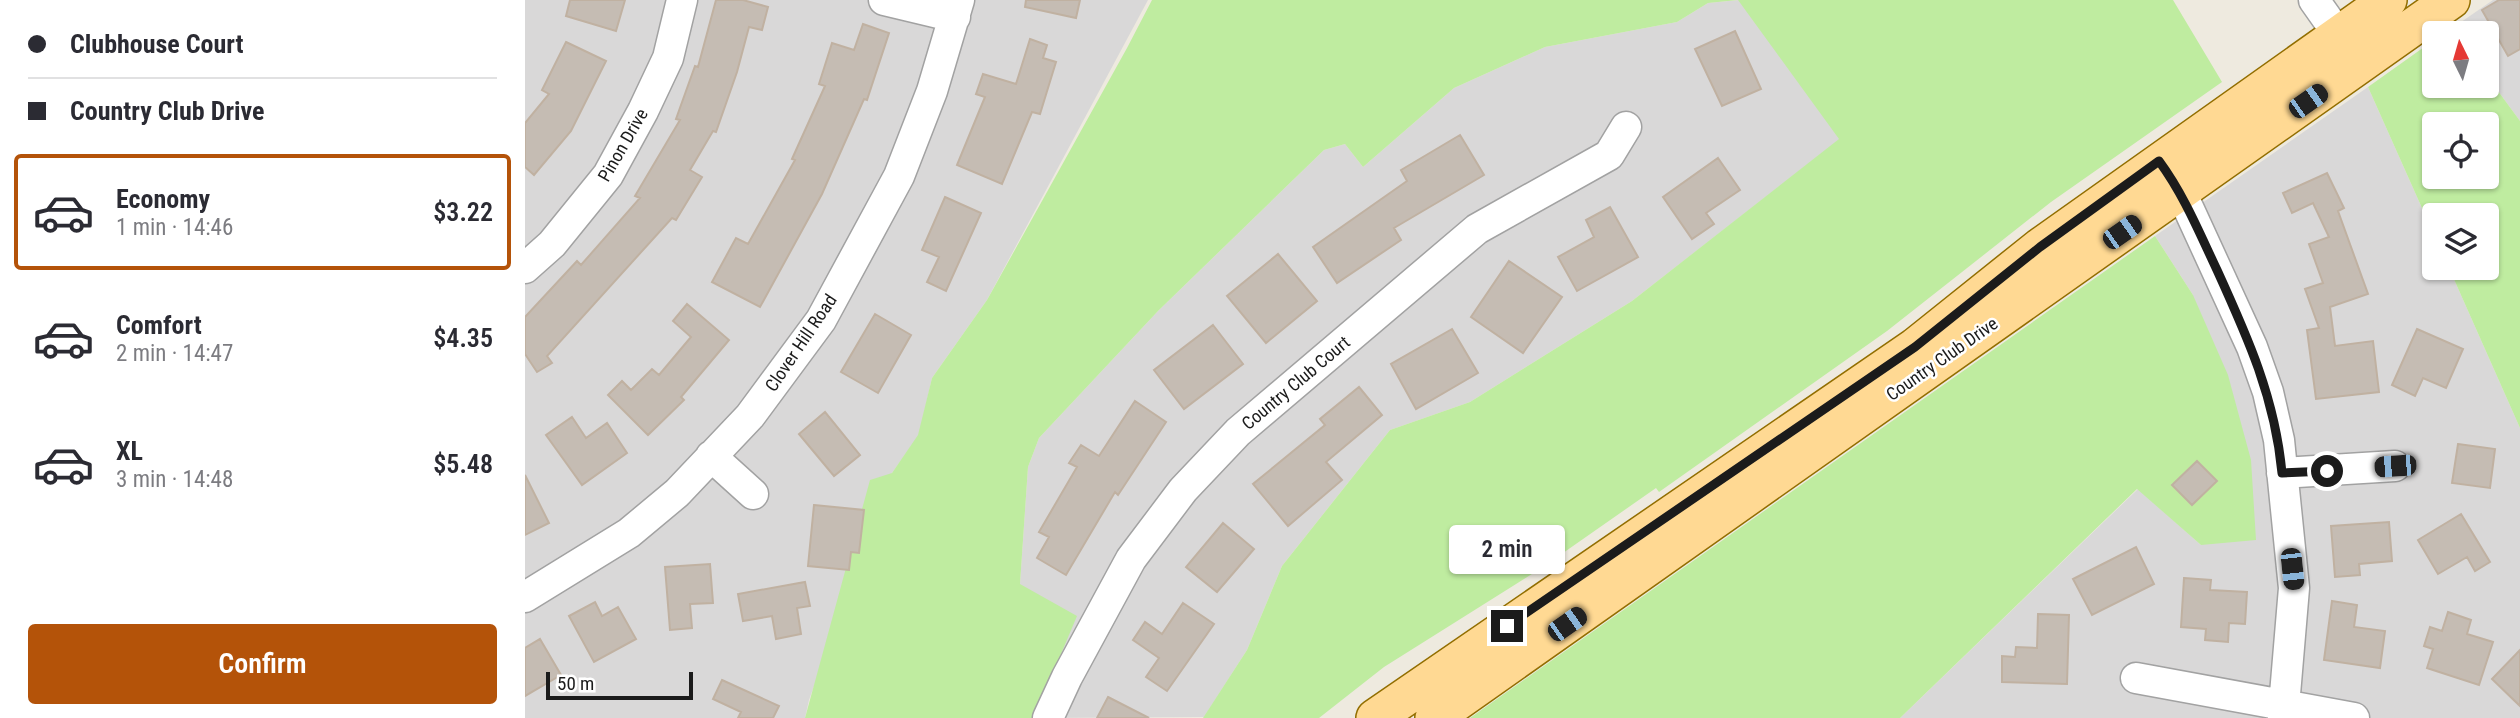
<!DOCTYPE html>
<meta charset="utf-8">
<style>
body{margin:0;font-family:"Roboto Condensed",sans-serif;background:#f2f2f3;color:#2b2b33;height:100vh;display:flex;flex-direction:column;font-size:26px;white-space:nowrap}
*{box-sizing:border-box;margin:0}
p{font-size:23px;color:#7c7c81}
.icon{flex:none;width:38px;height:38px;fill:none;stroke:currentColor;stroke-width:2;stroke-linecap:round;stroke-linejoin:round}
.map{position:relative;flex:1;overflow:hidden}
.sheet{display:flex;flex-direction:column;background:#fff;width:525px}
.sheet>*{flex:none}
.guide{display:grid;align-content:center;height:154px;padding:0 28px;background:#fff}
.needle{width:46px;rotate:355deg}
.tools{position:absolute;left:1897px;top:21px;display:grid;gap:14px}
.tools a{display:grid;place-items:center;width:77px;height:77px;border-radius:7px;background:#fff;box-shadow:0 2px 5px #0004;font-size:35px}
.scale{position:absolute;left:21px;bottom:18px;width:147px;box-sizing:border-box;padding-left:7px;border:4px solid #1b1b1b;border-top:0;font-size:19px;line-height:24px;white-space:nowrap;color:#1b1b1b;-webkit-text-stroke:5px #fff;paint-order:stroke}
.end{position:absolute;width:32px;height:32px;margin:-16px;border:9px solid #1b1b1b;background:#fff;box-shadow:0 0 0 4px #fff}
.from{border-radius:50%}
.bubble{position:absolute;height:49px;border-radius:7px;background:#fff;box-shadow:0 2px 5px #0004;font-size:23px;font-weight:600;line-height:49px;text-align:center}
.car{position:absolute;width:21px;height:42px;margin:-21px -10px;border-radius:9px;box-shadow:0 0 5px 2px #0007;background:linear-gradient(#222 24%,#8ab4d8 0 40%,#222 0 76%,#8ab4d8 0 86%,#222 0)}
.guide b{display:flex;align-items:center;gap:24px;height:66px;font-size:26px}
.guide b+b{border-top:2px solid #e1e1e2}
.guide i{width:18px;height:18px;background:#2b2b33}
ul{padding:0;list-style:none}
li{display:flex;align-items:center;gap:21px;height:116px;margin:0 14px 10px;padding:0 14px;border:4px solid transparent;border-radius:7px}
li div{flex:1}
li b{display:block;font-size:26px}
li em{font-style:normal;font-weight:600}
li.active{border-color:#b45309}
li>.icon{width:63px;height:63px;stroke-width:1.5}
.action{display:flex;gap:14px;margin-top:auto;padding:14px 28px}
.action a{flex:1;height:80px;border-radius:7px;background:#b45309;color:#fff;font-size:28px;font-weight:600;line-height:80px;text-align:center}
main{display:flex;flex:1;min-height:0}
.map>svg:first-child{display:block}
</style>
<main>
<section class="sheet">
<div class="guide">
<b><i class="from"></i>Clubhouse Court</b>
<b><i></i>Country Club Drive</b>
</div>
<ul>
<li class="active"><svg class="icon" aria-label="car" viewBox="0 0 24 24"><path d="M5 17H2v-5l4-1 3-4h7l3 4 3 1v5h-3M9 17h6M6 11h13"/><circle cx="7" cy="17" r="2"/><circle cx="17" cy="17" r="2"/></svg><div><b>Economy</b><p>1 min · 14:46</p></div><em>$3.22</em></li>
<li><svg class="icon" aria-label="car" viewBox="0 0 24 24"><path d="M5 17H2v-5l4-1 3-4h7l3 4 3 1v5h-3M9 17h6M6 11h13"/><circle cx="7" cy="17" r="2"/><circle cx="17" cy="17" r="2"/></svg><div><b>Comfort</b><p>2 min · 14:47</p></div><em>$4.35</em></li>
<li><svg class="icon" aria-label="car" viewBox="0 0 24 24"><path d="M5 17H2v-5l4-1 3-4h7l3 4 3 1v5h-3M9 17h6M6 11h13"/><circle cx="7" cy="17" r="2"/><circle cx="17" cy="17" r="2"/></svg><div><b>XL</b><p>3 min · 14:48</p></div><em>$5.48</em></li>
</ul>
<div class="action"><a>Confirm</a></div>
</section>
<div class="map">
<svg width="1995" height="718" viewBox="0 0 1995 718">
<rect width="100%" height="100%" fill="#eeeadf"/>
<!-- residential -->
<path fill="#d9d8d8" d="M0,0H623L462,300L407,378L394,435L367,473L284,700L280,718H0Z
M1214,0L1315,139L1107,301L945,402L865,430L757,566L722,650L679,717L509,718L495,584L503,467L514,438L633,311L799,150L820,144L838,167L929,88L1020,47L1152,22L1183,3Z
M1968,0H1995V121L1962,76V33H1929L1926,29Z
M1843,87L1909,235V268H1924L1995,428V718H1375L1613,489L1676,545L1668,295L1630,236Z"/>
<!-- grass -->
<path fill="#bfeca0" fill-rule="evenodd" d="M627,0H1648L1697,82L1526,202L1362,331L1134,492L1131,488L1018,567L859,667L794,718H678L722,650L757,566L865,430L945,402L1107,301L1314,139L1213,0L1183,3L1152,22L1020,47L929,88L838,167L820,144L799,150L633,311L514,438L503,467L495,584L552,616L509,718H280L345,480L367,473L393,435L407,378L462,300L602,48Z
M1909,40V86H1962V76L1995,121V428L1924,268H1962V215H1909V235L1843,87ZM1962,124V177H1909V124Z
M1630,236L1668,295L1703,375L1726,460L1731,540L1676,545L1612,489L1375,718H945Z"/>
<!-- building -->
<path fill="#c5bcb3" stroke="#c0b1a1" stroke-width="2" d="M45,0H100L91,31L41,16Z
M191,0H218L243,7L237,30L224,27L212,72L191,132L188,131L165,170L177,177L151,220L147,218L22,356L27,363L12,372L0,354V317L52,261L56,265L115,198L110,196L155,120L151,119L170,66L173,67Z
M501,0H555L551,18L500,7Z
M1974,0H1995V49L1983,56L1957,10Z
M338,24L364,33L342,100L339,99L297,194L235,307L187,282L211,238L223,244L270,160L267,159L300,86L294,84L307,43L329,50Z
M1210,31L1236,89L1197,106L1170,49Z
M505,39L522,45L518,58L531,62L515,114L507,112L477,184L432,165L460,97L451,94L458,74L491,84Z
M41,42L81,61L46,131L9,175L0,167V123L24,94L17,90Z
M935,135L959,175L869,228L876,240L812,283L788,247L882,181L876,170Z
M1193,158L1215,190L1181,213L1189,224L1167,239L1138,197Z
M1802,173L1819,208L1813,211L1843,294L1805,307L1810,346L1848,341L1854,392L1791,399L1782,330L1794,328L1780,289L1798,283L1784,244L1804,237L1788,203L1767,213L1758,193Z
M420,197L456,213L421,291L402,282L414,257L397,250Z
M1085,207L1113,257L1052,291L1033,257L1069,237L1061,220Z
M753,254L792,301L741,343L702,296Z
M984,261L1037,297L998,353L946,317Z
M162,304L204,340L156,397L159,400L123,435L83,395L97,381L106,390L127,369L134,375L166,337L148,321Z
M350,314L386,335L353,393L316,372Z
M688,325L718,364L659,409L629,370Z
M927,329L953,373L891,409L866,364Z
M1892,329L1938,349L1921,388L1898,378L1890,396L1867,385Z
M834,387L857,415L801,462L817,480L763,526L728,484L800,425L795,419Z
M610,401L641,422L593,495L590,492L541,575L512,558L524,537L514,532L552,467L544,463L556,445L574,456Z
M300,412L335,455L309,476L274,434Z
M47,417L61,438L82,423L102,453L57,485L21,435Z
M1933,444L1970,449L1965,488L1927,483Z
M1672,461L1692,481L1667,505L1647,485Z
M0,475L24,523L0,535Z
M289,505L339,510L334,553L326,552L324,570L283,566Z
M1936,514L1965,562L1950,571L1942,557L1913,574L1893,540Z
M1864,522L1867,561L1834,564L1835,575L1810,577L1806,526Z
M698,523L729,549L692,592L661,567Z
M1611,547L1629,584L1567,615L1548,579Z
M185,564L188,603L165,604L167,628L145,630L140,567Z
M1659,578L1686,580L1685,590L1722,592L1720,624L1704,623L1703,642L1680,640L1681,629L1656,627Z
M280,582L285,606L272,608L276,634L251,639L247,616L218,621L213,594Z
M1807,601L1832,605L1829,627L1860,631L1855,668L1799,660Z
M70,602L77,616L93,607L111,639L69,662L44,616Z
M658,603L689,624L642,691L621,677L634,658L608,640L620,622L637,634Z
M1923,612L1946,620L1942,634L1968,642L1954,685L1902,668L1908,649L1899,646L1905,627L1917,631Z
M1513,614L1544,615L1542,684L1477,682V656L1490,657L1491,647L1512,648Z
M15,639L36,675L0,696V648Z
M1995,650V706L1967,679Z
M197,680L254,706L248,718H213L216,712L188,699Z
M583,697L624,718H572Z"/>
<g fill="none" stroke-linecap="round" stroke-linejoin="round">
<defs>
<path id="minor" d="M359,0L430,17
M1789,0L1813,34
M1643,173L1655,190L1727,347L1743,392L1754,440L1769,588L1758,718
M0,268L27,244L83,175L118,111L143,58L157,0
M186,456L228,494
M1757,473L1870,466
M0,597L104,533L152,493L225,416L296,320L374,176L407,91L434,0
M1611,678L1829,718
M523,718L542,677L606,559L658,490L713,432L952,229L1084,155L1101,127"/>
<path id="major" d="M850,718L1390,347L1515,247L1863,0
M909,718L1926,0"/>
</defs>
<!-- minor casing -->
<use href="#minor" stroke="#a2a2a2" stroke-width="33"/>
<!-- major casing -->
<use href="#major" stroke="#926e00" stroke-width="40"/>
<!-- minor -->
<use href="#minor" stroke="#fff" stroke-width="30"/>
<!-- major -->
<use href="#major" stroke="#ffd993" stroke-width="37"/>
</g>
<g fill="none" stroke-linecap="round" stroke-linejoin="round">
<!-- route -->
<path stroke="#1b1b1b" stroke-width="9" d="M982,626L1390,347L1515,247L1634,161C1659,195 1674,232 1692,270C1723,338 1750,398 1757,473L1802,471"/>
</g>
<g text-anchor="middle" stroke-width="5" stroke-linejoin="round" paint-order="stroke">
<!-- street labels -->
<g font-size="18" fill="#1b1b1b" stroke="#fff">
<text transform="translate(98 145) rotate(-60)" y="6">Pinon Drive</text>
<text transform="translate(276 343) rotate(-56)" y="6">Clover Hill Road</text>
<text transform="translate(1417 359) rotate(-35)" y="6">Country Club Drive</text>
<text transform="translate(771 383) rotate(-40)" y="6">Country Club Court</text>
</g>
</g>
</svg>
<div class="tools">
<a><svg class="needle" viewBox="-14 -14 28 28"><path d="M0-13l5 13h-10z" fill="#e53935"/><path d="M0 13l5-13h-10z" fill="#7c7c81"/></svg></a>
<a><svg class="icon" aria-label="locate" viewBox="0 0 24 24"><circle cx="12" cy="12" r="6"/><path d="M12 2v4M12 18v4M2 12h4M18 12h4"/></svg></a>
<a><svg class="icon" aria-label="layers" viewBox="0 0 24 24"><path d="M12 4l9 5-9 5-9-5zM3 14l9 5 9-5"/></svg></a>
</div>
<div class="scale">50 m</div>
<i class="end from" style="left:1802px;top:471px"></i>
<i class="end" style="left:982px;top:626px"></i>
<div class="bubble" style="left:924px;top:525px;width:116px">2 min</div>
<i class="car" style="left:1783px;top:101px;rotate:55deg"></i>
<i class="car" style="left:1597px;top:232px;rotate:55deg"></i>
<i class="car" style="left:1870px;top:466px;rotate:266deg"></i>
<i class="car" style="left:1767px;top:569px;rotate:174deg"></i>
<i class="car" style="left:1042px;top:624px;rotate:55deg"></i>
</div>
</main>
